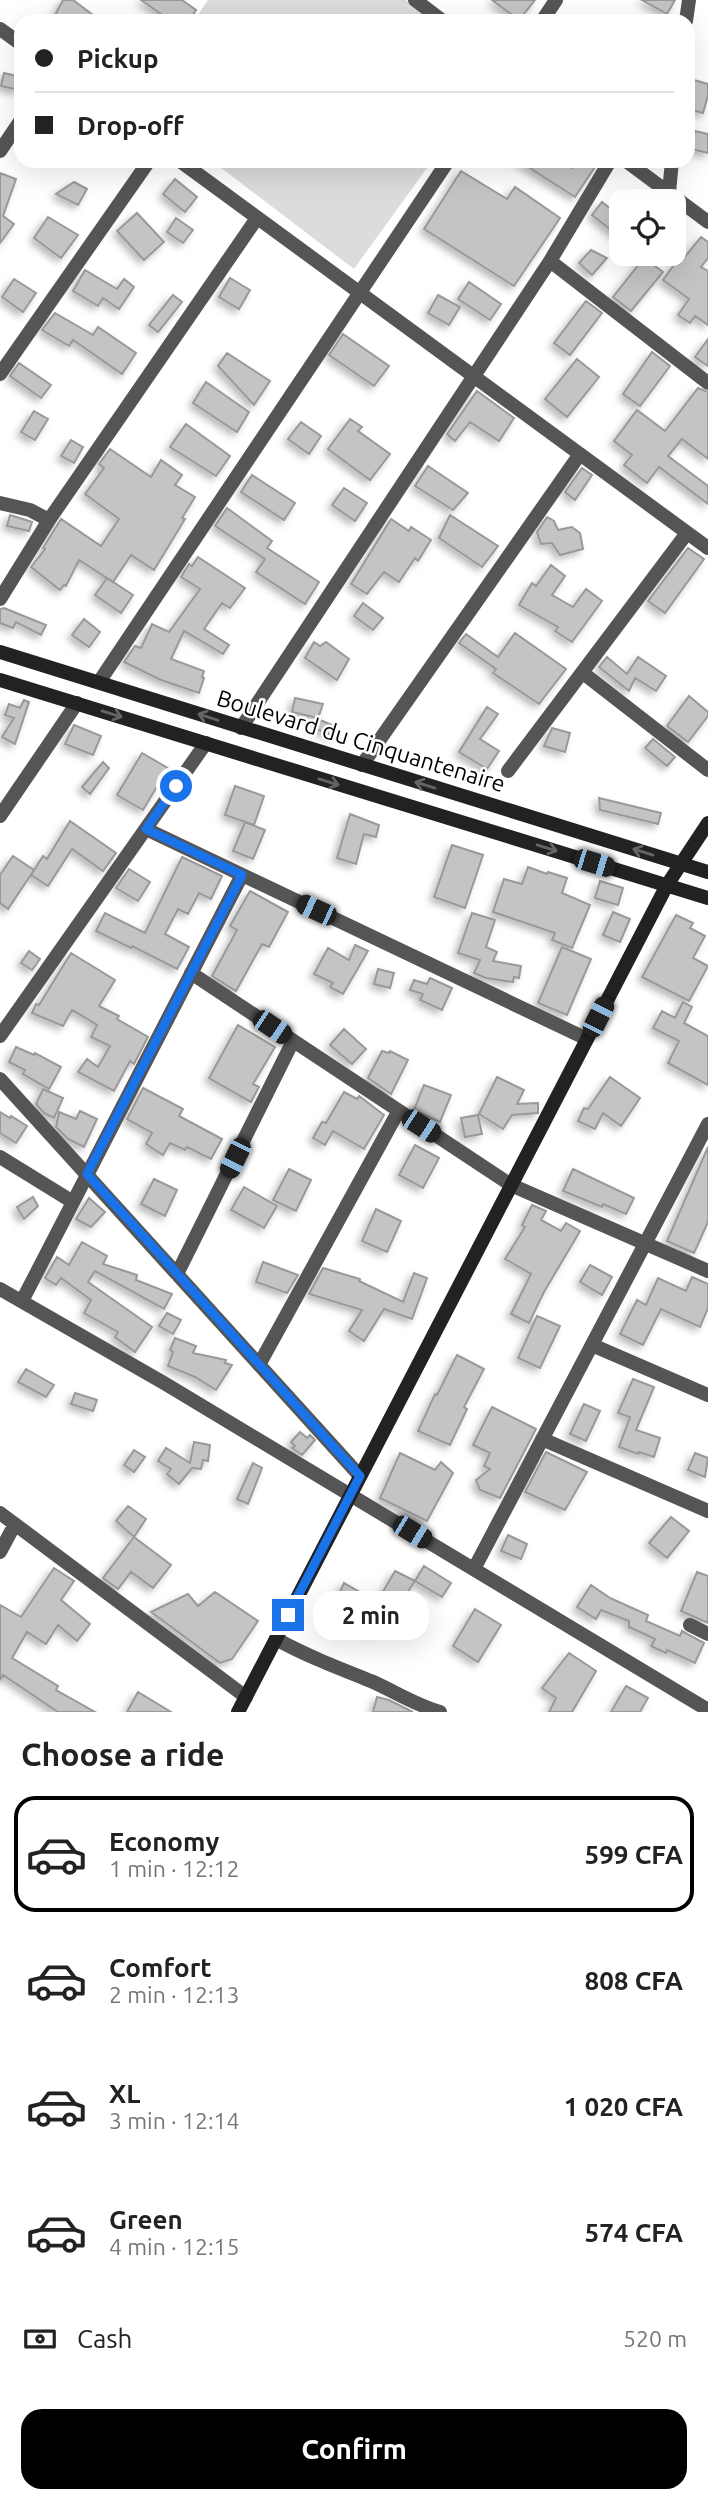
<!DOCTYPE html>
<meta charset="utf-8">
<style>
body{margin:0;font-family:Ubuntu,sans-serif;background:#f6f6f6;color:#222;height:100vh;display:flex;flex-direction:column;font-size:26px;white-space:nowrap}
*{box-sizing:border-box;margin:0}
p{font-size:23px;color:#767676}
.icon{flex:none;width:38px;height:38px;fill:none;stroke:currentColor;stroke-width:2;stroke-linecap:round;stroke-linejoin:round}
.map{position:relative;height:1712px;overflow:hidden}
.drawer{display:flex;flex-direction:column;background:#fff;flex:1}
.drawer>*{flex:none}
.guide{position:absolute;left:14px;top:14px;width:681px;height:154px;border-radius:21px;box-shadow:0 7px 28px #0002;display:grid;align-content:center;height:154px;padding:0 21px;background:#fff}
.fabs{position:absolute;left:609px;top:189px;display:grid;gap:14px}
.fabs a{display:grid;place-items:center;width:77px;height:77px;border-radius:14px;background:#fff;box-shadow:0 7px 28px #0002;font-size:35px}
.end{position:absolute;width:32px;height:32px;margin:-16px;border:9px solid #1a73e8;background:#fff;box-shadow:0 0 0 4px #fff}
.from{border-radius:50%}
.bubble{position:absolute;height:49px;border-radius:21px;background:#fff;box-shadow:0 7px 28px #0002;font-size:23px;font-weight:600;line-height:49px;text-align:center}
.car{position:absolute;width:21px;height:42px;margin:-21px -10px;border-radius:9px;box-shadow:0 0 5px 2px #0007;background:linear-gradient(#222 24%,#8ab4d8 0 40%,#222 0 76%,#8ab4d8 0 86%,#222 0)}
.guide b{display:flex;align-items:center;gap:24px;height:66px;font-size:26px}
.guide b+b{border-top:2px solid #e0e0e0}
.guide i{width:18px;height:18px;background:#222}
ul{padding:0;list-style:none}
li{display:flex;align-items:center;gap:21px;height:116px;margin:0 14px 10px;padding:0 7px;border:4px solid transparent;border-radius:21px}
li div{flex:1}
li b{display:block;font-size:26px}
li em{font-style:normal;font-weight:600}
li.on{border-color:#000}
li>.icon{width:63px;height:63px;stroke-width:1.5}
h2{padding:0 21px;font-size:32px;line-height:84px}
.pay{display:flex;align-items:center;gap:18px;height:77px;padding:0 21px;font-size:26px}
.pay p{margin-inline-start:auto}
.primary-button{display:flex;gap:14px;margin-top:auto;padding:14px 21px}
.primary-button a{flex:1;height:80px;border-radius:21px;background:#000;color:#fff;font-size:28px;font-weight:600;line-height:80px;text-align:center}
.map>svg:first-child{display:block}
</style>
<div class="map">
<svg width="708" height="1712" viewBox="0 0 708 1712">
<defs>
<filter id="shadow"><feDropShadow dx="-4" dy="4" stdDeviation="3.5" flood-color="#0004"/></filter>
</defs>
<rect width="100%" height="100%" fill="#fff"/>
<!-- green -->
<path fill="#dcdcdc" d="M208,0H406L434,21H194Z
M212,161H432L354,269Z"/>
<!-- building -->
<path fill="#c4c4c4" stroke="#999" stroke-width="2" filter="url(#shadow)" d="M63,0H73L101,21H60L54,17Z
M141,0H182L196,10L189,21H171Z
M492,0H535L519,20Z
M642,0H675L667,14Z
M4,73L21,77L19,90L1,86Z
M694,80L708,84V95L703,113L688,109Z
M695,131L708,134V153L691,149Z
M519,161H562L572,168L576,161H599L575,197Z
M461,171L507,199L515,187L560,218L514,286L424,229Z
M0,173L16,179L3,216L14,224L0,243Z
M175,179L197,197L185,212L163,194Z
M74,182L87,189L78,205L56,194Z
M602,202L621,217V238L592,215Z
M137,213L164,242L144,260L117,231Z
M48,217L78,235L61,258L34,238Z
M176,218L193,230L183,243L167,232Z
M701,237L708,242V258L701,267L708,271V325L695,316L690,323L678,315L689,299L663,280L676,262L679,264Z
M591,250L607,258L592,275L579,263Z
M644,258L663,272L631,311L613,297Z
M85,270L117,289L124,279L134,287L119,309L103,298L98,306L73,291Z
M230,278L250,290L239,309L219,297Z
M14,279L36,293L23,312L2,297Z
M469,282L501,304L490,320L458,299Z
M173,295L182,302L158,332L149,325Z
M438,295L460,307L449,325L428,313Z
M586,301L602,313L570,355L554,343Z
M55,313L93,335L98,327L136,353L122,374L73,340L69,346L42,330Z
M343,334L389,366L374,386L329,355Z
M708,339V366L695,357Z
M652,352L670,366L640,406L623,394Z
M227,353L270,381L254,405L218,366Z
M577,359L599,377L567,417L545,399Z
M19,363L51,385L41,398L10,376Z
M206,382L249,412L237,432L193,403Z
M698,388L708,392V459L682,439L668,456L708,486V504L659,467L647,483L624,465L632,455L614,441L637,410L665,431Z
M477,391L514,418L499,441L470,422L455,441L447,434Z
M34,411L48,419L35,440L21,432Z
M350,419L362,427L358,431L390,454L370,480L328,449Z
M301,422L321,436L309,454L288,439Z
M186,424L230,456L216,476L170,447Z
M71,440L83,447L74,463L61,456Z
M110,449L151,477L161,460L182,475L175,485L195,497L182,518L185,519L154,570L131,555L113,582L79,560L66,586L64,585L60,590L31,567L45,549L43,548L61,519L101,546L119,519L85,494L104,468L99,464Z
M428,466L468,493L453,510L415,486Z
M582,468L592,475L575,500L565,492Z
M252,475L295,503L284,520L241,492Z
M344,488L367,503L355,521L332,505Z
M227,508L272,541L267,548L319,582L305,604L256,572L265,559L215,526Z
M10,515L32,522L29,531L7,526Z
M450,515L498,546L482,567L439,538Z
M547,517L554,521L558,530L572,527L580,533L583,549L560,555L552,543L541,544L537,532Z
M391,519L409,531L411,527L431,540L418,561L415,558L399,582L384,572L367,594L351,584Z
M688,548L704,559L665,613L648,601Z
M198,557L245,588L230,608L222,603L204,629L229,645L223,654L184,631L171,659L204,671L202,677L204,678L199,693L161,680L124,662L135,646L141,648L152,624L169,632L200,589L181,577L189,564L192,566Z
M551,565L565,576L552,595L573,607L586,589L602,601L572,642L555,631L558,627L519,605L532,583L536,586Z
M107,578L133,595L121,613L95,595Z
M363,603L383,618L373,630L354,616Z
M4,608L46,625L41,635L16,622L13,628L0,623V609Z
M84,619L100,632L89,647L72,635Z
M515,633L566,669L539,704L493,673L496,669L459,643L466,634L498,657Z
M314,642L320,646L326,642L349,659L337,680L305,658Z
M607,657L627,674L638,657L666,676L656,691L635,678L629,691L599,667Z
M689,696L708,712V716L688,742L667,726Z
M295,698L323,704L318,718L292,712Z
M24,700L29,702L15,744L2,737L14,718L5,715L9,704L20,708Z
M487,707L498,714L480,739L499,751L487,769L459,752Z
M320,720L337,727L333,736L316,729Z
M74,725L101,736L93,755L65,744Z
M552,728L570,733L565,752L544,746Z
M653,739L675,757L667,766L645,748Z
M142,753L168,768L143,810L117,795Z
M103,762L109,768L90,794L82,787Z
M235,786L264,796L254,825L225,815Z
M599,798L661,813L658,824L600,810Z
M350,814L379,825L376,837L364,834L356,864L337,858Z
M70,821L116,853L103,871L72,849L48,886L31,875L43,856L47,859Z
M245,822L265,830L253,859L233,851Z
M452,845L483,855L465,908L434,897Z
M13,856L34,870L8,909L0,903V875Z
M182,857L222,876L211,899L199,893L188,914L178,909L165,934L189,947L177,969L132,946L131,948L96,931L105,913L145,933Z
M528,867L547,874L548,872L567,878L562,893L590,905L572,948L552,940L555,933L493,912L504,879L522,884Z
M129,869L150,882L138,901L116,888Z
M600,881L623,888L618,905L595,898Z
M250,891L288,912L269,947L262,944L236,991L212,976L237,930L230,926Z
M613,912L630,919L620,942L603,935Z
M472,913L495,920L486,947L497,952L493,961L521,966L519,978L514,977L513,982L486,978L474,973L480,960L458,953Z
M676,915L693,923L690,928L705,936L693,958L708,966L689,1001L642,977Z
M355,945L368,951L343,994L330,987L333,983L314,974L328,948L349,960Z
M562,947L591,959L567,1015L538,1003Z
M29,951L40,959L32,970L21,963Z
M71,953L115,980L99,1006L119,1016L117,1019L148,1037L134,1064L130,1061L114,1091L78,1072L87,1059L98,1067L110,1046L91,1037L97,1025L72,1010L63,1026L32,1013L36,1004L39,1005Z
M378,969L394,973L390,988L374,984Z
M430,978L452,988L442,1010L420,1000L423,994L410,990L414,980L427,984Z
M683,1002L692,1007L684,1023L708,1036V1085L668,1063L679,1041L653,1028L662,1011L675,1018Z
M238,1025L275,1047L253,1084L259,1087L251,1102L209,1078Z
M344,1029L366,1049L352,1064L330,1045Z
M16,1047L34,1055L35,1053L61,1067L49,1089L23,1074L25,1070L9,1062Z
M382,1051L389,1053L390,1051L408,1060L391,1094L368,1078Z
M497,1077L524,1090L517,1104L538,1103V1113L512,1115L503,1129L479,1114Z
M610,1077L640,1098L621,1126L603,1113L595,1129L578,1121L584,1108L588,1109Z
M424,1085L451,1095L440,1122L414,1110Z
M143,1088L183,1109L179,1116L222,1139L211,1159L187,1147L185,1150L170,1143L163,1155L146,1144L152,1133L127,1119Z
M43,1089L63,1098L54,1118L44,1113L36,1104Z
M344,1092L357,1099L359,1096L384,1115L364,1149L333,1131L325,1145L313,1138L322,1122L326,1123Z
M80,1111L97,1119L84,1147L68,1139L56,1127L59,1112L76,1119Z
M0,1112L10,1118L11,1116L27,1126L16,1143L0,1133Z
M478,1115L482,1134L465,1137L461,1118Z
M415,1145L439,1158L423,1188L399,1175Z
M708,1147V1222L694,1253L667,1241Z
M289,1169L311,1180L296,1211L273,1200Z
M573,1169L634,1198L626,1214L603,1204L602,1207L563,1191Z
M154,1179L177,1190L165,1216L141,1204Z
M244,1187L277,1206L264,1228L231,1210Z
M33,1197L38,1206L24,1219L17,1207Z
M89,1198L105,1212L91,1227L76,1219Z
M532,1205L546,1211L541,1220L561,1231L566,1223L580,1231L544,1292L529,1323L511,1314L531,1274L505,1259L525,1227L522,1225Z
M376,1209L401,1221L387,1252L362,1241Z
M82,1242L107,1256L103,1264L137,1275L136,1280L172,1294L164,1309L95,1271L88,1282L152,1327L135,1352L115,1337L118,1332L84,1313L91,1300L61,1278L56,1285L45,1278L57,1257L69,1265Z
M263,1262L298,1275L287,1293L256,1282Z
M590,1265L612,1277L602,1295L580,1282Z
M323,1268L360,1279L359,1281L403,1302L414,1273L427,1278L412,1319L384,1309L364,1341L349,1331L362,1310L309,1294Z
M692,1277L708,1284V1308L700,1327L661,1309L643,1345L620,1334L637,1300L646,1305L658,1278L686,1291Z
M167,1313L181,1320L173,1334L159,1326Z
M537,1316L560,1326L540,1368L518,1358Z
M175,1338L196,1346L193,1353L226,1360L225,1363L232,1365L216,1390L195,1377L168,1366L173,1352L170,1350Z
M457,1355L484,1369L464,1407L467,1409L450,1445L418,1431L435,1394L437,1395Z
M26,1369L54,1385L46,1397L18,1382Z
M633,1379L654,1387L636,1430L660,1438L654,1457L639,1452L638,1454L619,1447L630,1417L618,1413Z
M75,1393L97,1400L93,1411L71,1404Z
M584,1404L600,1411L586,1441L570,1434Z
M492,1407L536,1429L500,1498L480,1490L476,1480L490,1469L484,1466L490,1453L473,1445Z
M300,1432L307,1438L310,1435L315,1440L302,1455L292,1448L295,1446L291,1442Z
M194,1442L210,1445L208,1461L203,1460L201,1469L192,1468L179,1484L167,1474L171,1469L158,1461L166,1448L190,1463Z
M134,1450L145,1457L134,1472L124,1465Z
M546,1452L587,1472L565,1510L525,1492Z
M400,1453L435,1470L441,1462L453,1473L427,1521L380,1498Z
M695,1453L708,1458L705,1477L688,1470Z
M253,1463L262,1468L248,1504L237,1499Z
M128,1506L146,1519L134,1537L116,1521Z
M671,1517L689,1531L667,1558L649,1543Z
M508,1535L527,1544L521,1559L501,1551Z
M134,1537L171,1565L153,1588L131,1572L118,1589L103,1578Z
M424,1566L451,1583L442,1597L415,1581Z
M54,1568L74,1581L61,1600L90,1624L77,1641L58,1625L46,1644L27,1632L12,1658L58,1686L56,1690L95,1712H58L3,1675L0,1680V1605L21,1617Z
M395,1571L415,1581L398,1607L389,1602L374,1631L333,1607L344,1583L377,1602Z
M697,1572L708,1576V1623L681,1611Z
M591,1585L610,1598L648,1615L646,1621L680,1636L682,1631L704,1643L695,1663L667,1650L666,1653L651,1646L655,1639L629,1627V1621L601,1610L596,1619L577,1607Z
M215,1592L258,1621L232,1659L220,1663L151,1612L188,1594L198,1606Z
M475,1609L501,1625L478,1662L453,1646Z
M569,1653L596,1671L572,1712H549L556,1698L542,1688Z
M626,1686L648,1698L640,1712H611Z
M138,1692L171,1712H127Z
M377,1697L389,1700L413,1712H373Z"/>
<g fill="none" stroke-linecap="round" stroke-linejoin="round">
<!-- street -->
<path stroke="#555" stroke-width="14" d="M415,0L443,21
M542,21L556,0
M686,21L689,0
M0,29L21,44
M0,151L21,120
M180,161L708,548
M626,161L708,222
M669,192L672,161
M550,261L708,383
M0,374L149,161
M0,503L30,510L49,520
M0,599L49,520L257,218
M583,673L708,770
M99,682L448,161
M241,728L550,261L610,161
M362,765L580,454
M508,771L687,533
M0,816L77,703
M146,829L587,1039
M191,973L511,1185L708,1271
M0,1036L206,743
M0,1079L360,1476
M0,1157L73,1202
M177,1274L293,1041
M0,1289L164,1383L708,1710
M22,1301L242,875
M592,1345L708,1395
M259,1365L398,1112
M542,1439L708,1511
M0,1513L246,1697
M0,1552L15,1524
M474,1569L708,1124
M690,1625L708,1634
M276,1639C307,1656 338,1668 371,1681C394,1691 415,1705 440,1712"/>
<!-- secondary -->
<path stroke="#222" stroke-width="14" d="M0,652L708,872
M0,680L708,898
M238,1712L667,885L708,823"/>
</g>
<!-- one-way arrows -->
<defs><path id="oneway-shaft" d="M-6 0H5M1.5-3L5.5 0L1.5 3" fill="none" stroke-width="1.6" stroke-linecap="round" stroke-linejoin="round" transform="scale(1.75)"/></defs>
<g stroke="#646464">
<use href="#oneway-shaft" transform="translate(112 714) rotate(17)"/>
<use href="#oneway-shaft" transform="translate(208 717) rotate(-162)"/>
<use href="#oneway-shaft" transform="translate(329 782) rotate(17)"/>
<use href="#oneway-shaft" transform="translate(425 785) rotate(-163)"/>
<use href="#oneway-shaft" transform="translate(547 848) rotate(17)"/>
<use href="#oneway-shaft" transform="translate(643 852) rotate(-163)"/>
</g>
<g fill="none" stroke-linecap="round" stroke-linejoin="round">
<!-- route -->
<path stroke="#1a73e8" stroke-width="9" d="M176,786L146,829L242,875L87,1174L360,1476L288,1615"/>
</g>
<g text-anchor="middle" stroke-width="5" stroke-linejoin="round" paint-order="stroke">
<!-- street labels -->
<g font-size="23" fill="#000" stroke="#fff">
<text transform="translate(361 741) rotate(17)" y="8">Boulevard du Cinquantenaire</text>
</g>
</g>
</svg>
<div class="fabs">
<a><svg class="icon" aria-label="locate" viewBox="0 0 24 24"><circle cx="12" cy="12" r="6"/><path d="M12 2v4M12 18v4M2 12h4M18 12h4"/></svg></a>
</div>
<i class="end from" style="left:176px;top:786px"></i>
<i class="end" style="left:288px;top:1615px"></i>
<div class="bubble" style="left:313px;top:1591px;width:116px">2 min</div>
<i class="car" style="left:594px;top:863px;rotate:107deg"></i>
<i class="car" style="left:316px;top:910px;rotate:295deg"></i>
<i class="car" style="left:598px;top:1017px;rotate:27deg"></i>
<i class="car" style="left:272px;top:1027px;rotate:124deg"></i>
<i class="car" style="left:421px;top:1126px;rotate:123deg"></i>
<i class="car" style="left:235px;top:1158px;rotate:206deg"></i>
<i class="car" style="left:412px;top:1532px;rotate:121deg"></i>
<div class="guide">
<b><i class="from"></i>Pickup</b>
<b><i></i>Drop-off</b>
</div>
</div>
<section class="drawer">
<h2>Choose a ride</h2>
<ul>
<li class="on"><svg class="icon" aria-label="car" viewBox="0 0 24 24"><path d="M5 17H2v-5l4-1 3-4h7l3 4 3 1v5h-3M9 17h6M6 11h13"/><circle cx="7" cy="17" r="2"/><circle cx="17" cy="17" r="2"/></svg><div><b>Economy</b><p>1 min · 12:12</p></div><em>599 CFA</em></li>
<li><svg class="icon" aria-label="car" viewBox="0 0 24 24"><path d="M5 17H2v-5l4-1 3-4h7l3 4 3 1v5h-3M9 17h6M6 11h13"/><circle cx="7" cy="17" r="2"/><circle cx="17" cy="17" r="2"/></svg><div><b>Comfort</b><p>2 min · 12:13</p></div><em>808 CFA</em></li>
<li><svg class="icon" aria-label="car" viewBox="0 0 24 24"><path d="M5 17H2v-5l4-1 3-4h7l3 4 3 1v5h-3M9 17h6M6 11h13"/><circle cx="7" cy="17" r="2"/><circle cx="17" cy="17" r="2"/></svg><div><b>XL</b><p>3 min · 12:14</p></div><em>1 020 CFA</em></li>
<li><svg class="icon" aria-label="car" viewBox="0 0 24 24"><path d="M5 17H2v-5l4-1 3-4h7l3 4 3 1v5h-3M9 17h6M6 11h13"/><circle cx="7" cy="17" r="2"/><circle cx="17" cy="17" r="2"/></svg><div><b>Green</b><p>4 min · 12:15</p></div><em>574 CFA</em></li>
</ul>
<div class="pay"><svg class="icon" aria-label="cash" viewBox="0 0 24 24"><path d="M3 7h18v10H3z"/><circle cx="12" cy="12" r="2"/></svg>Cash<p>520 m</p></div>
<div class="primary-button"><a>Confirm</a></div>
</section>
